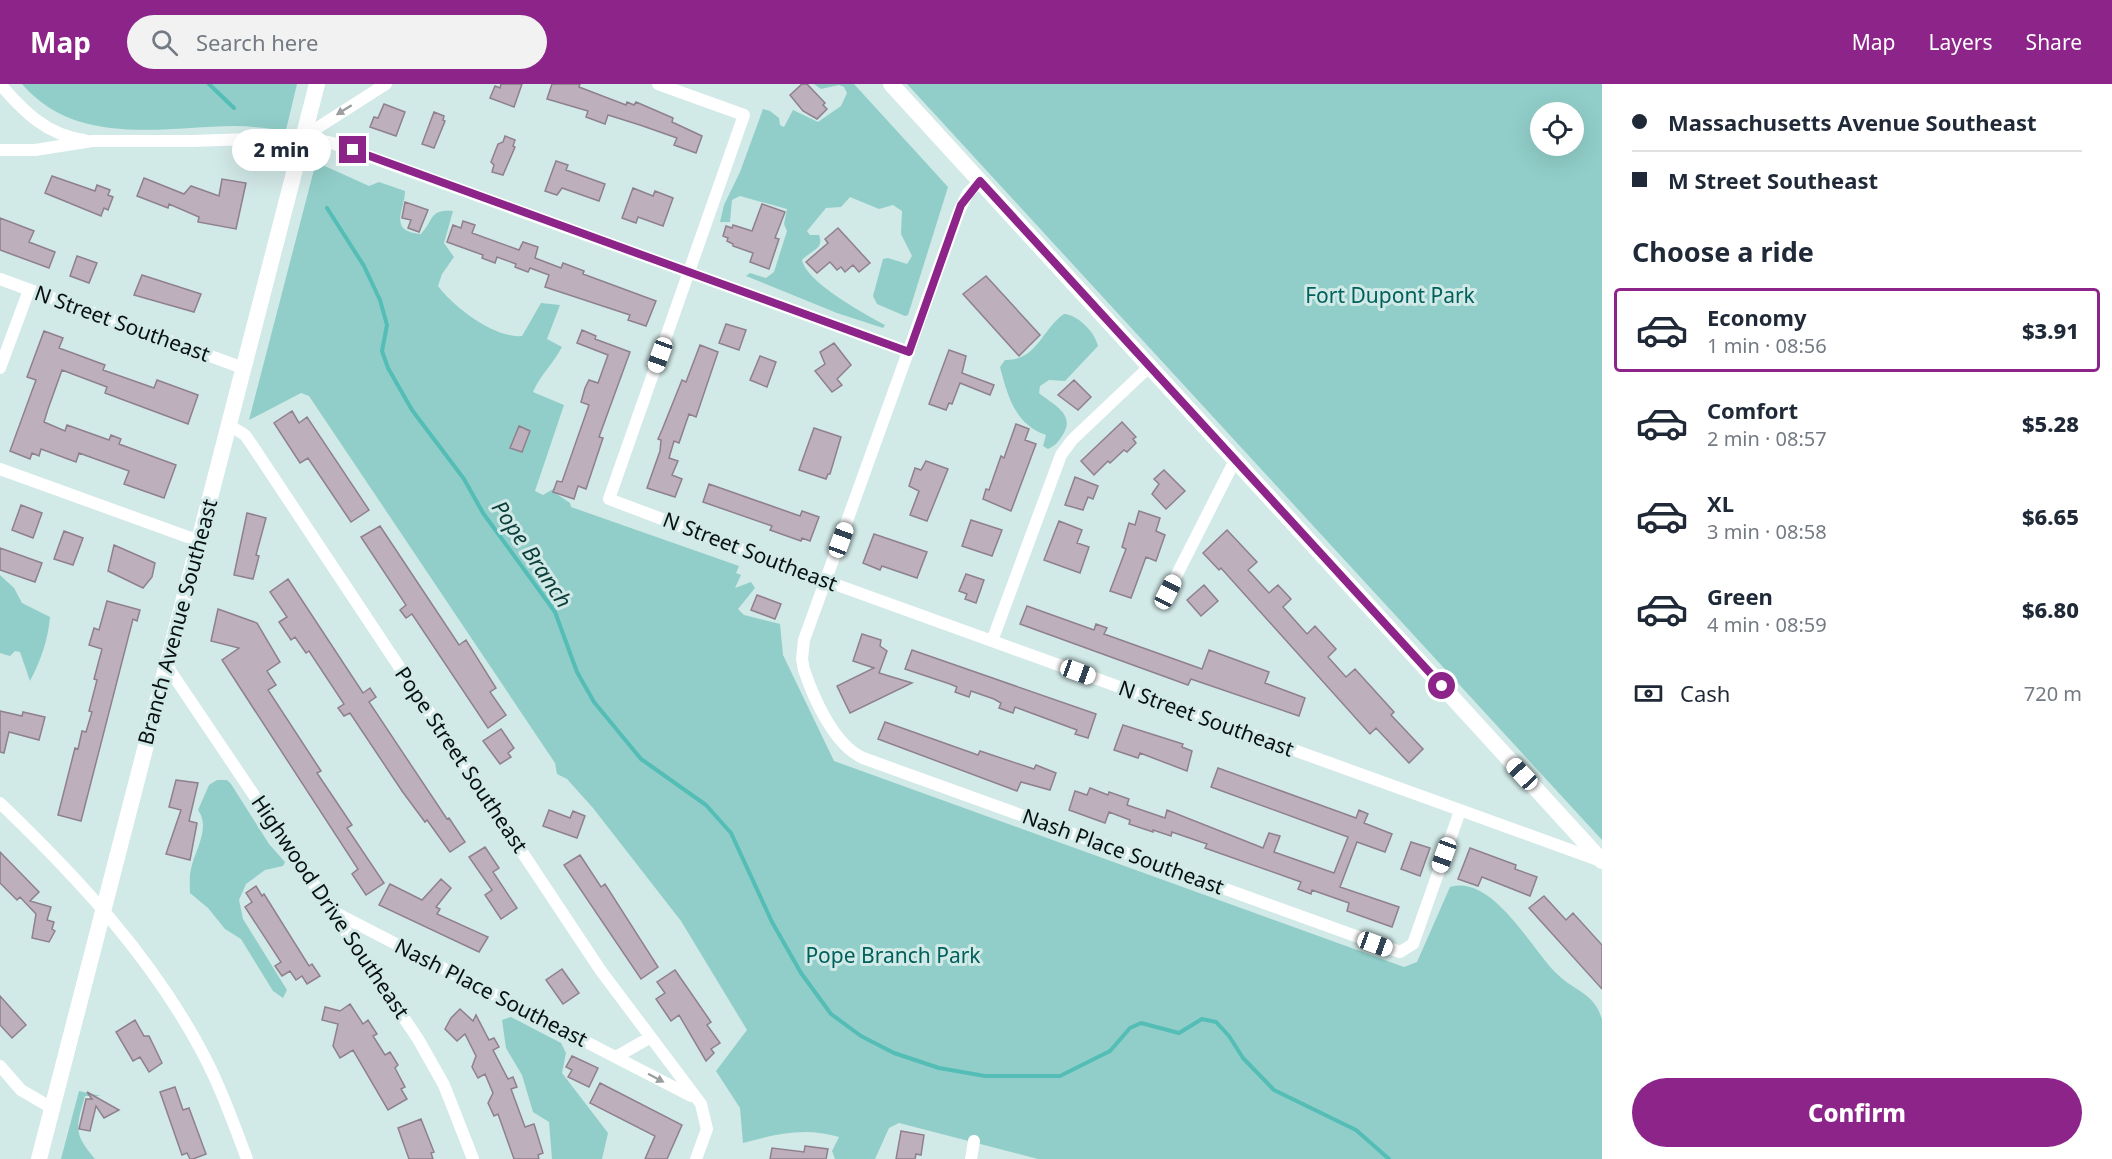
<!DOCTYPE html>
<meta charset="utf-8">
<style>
body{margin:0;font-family:"Noto Sans",sans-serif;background:#f2f2f3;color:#1f2937;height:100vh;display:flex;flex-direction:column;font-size:22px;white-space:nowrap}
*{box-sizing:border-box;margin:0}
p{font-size:20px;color:#747a83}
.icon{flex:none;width:33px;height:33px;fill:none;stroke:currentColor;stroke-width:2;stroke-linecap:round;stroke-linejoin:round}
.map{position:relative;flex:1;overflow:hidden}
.sheet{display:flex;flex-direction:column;background:#fff;width:510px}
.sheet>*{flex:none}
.banner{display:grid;align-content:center;height:132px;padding:0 30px;background:#fff}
.buttons{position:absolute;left:1530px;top:18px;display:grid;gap:12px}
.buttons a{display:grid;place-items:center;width:54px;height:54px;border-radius:50%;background:#fff;box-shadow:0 6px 24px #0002;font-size:30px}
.end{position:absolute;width:27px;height:27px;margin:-14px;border:8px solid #8d2489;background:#fff;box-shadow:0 0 0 3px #fff}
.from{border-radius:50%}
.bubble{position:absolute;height:42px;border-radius:21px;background:#fff;box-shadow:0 6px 24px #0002;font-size:20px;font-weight:800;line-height:42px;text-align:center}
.car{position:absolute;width:18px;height:36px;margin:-18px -9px;border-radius:8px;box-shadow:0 0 4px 2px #0007;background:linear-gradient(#fff 24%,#345 0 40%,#fff 0 76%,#345 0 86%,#fff 0)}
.banner b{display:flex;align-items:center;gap:21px;height:57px;font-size:22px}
.banner b+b{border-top:2px solid #e0e1e3}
.banner i{width:15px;height:15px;background:#1f2937}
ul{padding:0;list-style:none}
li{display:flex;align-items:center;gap:18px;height:84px;margin:0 12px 9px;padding:0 18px;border:3px solid transparent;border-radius:6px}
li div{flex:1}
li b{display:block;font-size:22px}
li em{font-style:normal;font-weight:800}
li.on{border-color:#8d2489}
li>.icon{width:54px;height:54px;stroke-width:1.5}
h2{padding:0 30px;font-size:27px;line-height:72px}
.pay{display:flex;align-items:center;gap:15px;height:66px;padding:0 30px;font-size:22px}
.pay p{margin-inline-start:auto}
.button{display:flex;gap:12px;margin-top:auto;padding:12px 30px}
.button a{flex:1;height:69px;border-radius:36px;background:#8d2489;color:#fff;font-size:24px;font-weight:800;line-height:69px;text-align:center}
header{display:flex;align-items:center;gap:36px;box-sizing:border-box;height:84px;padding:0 30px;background:#8d2489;color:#fff}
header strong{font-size:28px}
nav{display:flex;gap:33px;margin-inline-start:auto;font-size:21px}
.search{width:420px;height:54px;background:#f2f2f3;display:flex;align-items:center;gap:15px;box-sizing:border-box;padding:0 21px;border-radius:33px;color:#747a83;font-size:22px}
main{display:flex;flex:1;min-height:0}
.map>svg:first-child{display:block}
</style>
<header>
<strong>Map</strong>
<div class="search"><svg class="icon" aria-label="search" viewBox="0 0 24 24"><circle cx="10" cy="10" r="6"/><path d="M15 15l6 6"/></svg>Search here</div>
<nav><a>Map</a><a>Layers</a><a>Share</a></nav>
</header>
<main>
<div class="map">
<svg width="1602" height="1075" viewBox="0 0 1602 1075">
<rect width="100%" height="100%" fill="#d1e9e7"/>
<!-- green -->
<path fill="#91cec9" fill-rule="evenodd" d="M22,0H297L286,46C269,45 252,42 235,42C162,43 76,63 22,0Z
M814,0H854L948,103L908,231L905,232L877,220L873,212L883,175L888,174L907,180L912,172L901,150L902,127L893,121L879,125L850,113L841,123L826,124L807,147L810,151H819C825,165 810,167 802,176C807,199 865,230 885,241L883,244L837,229L746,192L750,189L766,194L774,188L787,147L784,140L787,125L740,112L732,116L730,138H720L724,121L740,88L763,25L770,27L779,34L780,41L784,43L793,26L818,38L841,22L847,9L844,3L839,1L821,5Z
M907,0H1602V756ZM1540,28H1574V62H1540Z
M316,78L369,102L379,98L405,107C405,126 387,147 421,150C434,136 429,125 453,127L444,159L454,173L442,190L438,202C453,223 496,255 522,252L541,219L560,221L547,255L562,263C553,280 541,290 533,308L564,321L535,407L543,411L555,404L554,408L570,419L571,423L739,482L736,489L741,491L735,504L751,498L755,504L738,525L744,531L780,540L783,571L834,677L1404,883L1417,878L1450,803C1492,790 1531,864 1555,888C1573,907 1594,908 1602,935V1075H1038L899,1039L889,1044L875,1075H835L832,1067L839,1053C804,1043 777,1050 743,1059L740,1024L716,987L747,946L681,837L593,724L567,695L557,690L555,679L309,312L301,309L249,336Z
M1064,230C1078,231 1095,248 1098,262L1065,297L1049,296L1040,302L1039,309C1053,321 1077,330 1062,352C1058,358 1055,362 1048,365L1043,362L1046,351C1015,340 1008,313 1000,283L1005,276C1037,277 1042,245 1064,230Z
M0,491L14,504L22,519L50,533C48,556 41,576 30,597L20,568L15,567L10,572L0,569Z
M217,696H227L231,700L269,760L285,778L283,782L265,786L246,800L239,816L243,835L287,906L283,914L273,907L241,855L225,845L208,824L190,809C190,801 189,792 191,785C195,766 211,744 198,726L209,701Z
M511,933L561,959L566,969L562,989L608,1049L602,1075H552L549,1038L533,1028L522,991L506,964L502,936Z
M79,1007L101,1012H85C76,1044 73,1049 95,1075H61Z"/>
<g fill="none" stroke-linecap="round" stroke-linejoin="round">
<!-- stream -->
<path stroke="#54bdb6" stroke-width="4" d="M209,0L234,24
M327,124L364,182L380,216L387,241L382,267L388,284L412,326L464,395L483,429L555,528L577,588L594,618L641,675L706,721L731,749L772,838L801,889L831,930L861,952L894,969L939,984L985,992H1060L1110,967L1130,944L1141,939L1179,949L1202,935L1216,938L1229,952L1243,974L1274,1006L1356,1046L1389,1075"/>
</g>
<!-- building -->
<path fill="#beafbc" stroke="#8f808d" stroke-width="1.5" d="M501,0H522L514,23L490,14L495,2L500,4Z
M552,0H580L579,3L626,21L627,18L634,21L636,18L673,34L672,38L702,52L696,69L674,61L677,54L640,41L608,31L605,40L586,33L588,27L547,15Z
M802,0H807L825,19L823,21L827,25L817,35L803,27L790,11Z
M384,20L405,28L396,52L370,43L374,33L378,34Z
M434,28L444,32L443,36L445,37L434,64L422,60Z
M505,52L515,56L513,62L515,63L503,91L492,88L494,81L491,78L498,60L503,58Z
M556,77L568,81L566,86L605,100L599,117L562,104L557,111L545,107Z
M52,92L95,107L97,101L110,106L108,111L113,113L108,126L104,124L101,132L45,109Z
M144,94L184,110L191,102L219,112L222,95L246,99L236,145L198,138L199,133L169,120L168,124L137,112Z
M633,104L653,112L655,107L673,114L663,142L638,133L636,139L622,134Z
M405,118L428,126L419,148L408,144L411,136L402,134Z
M762,120L785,128L775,154L779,155L769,185L750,178L753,169L733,162V160L727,157L728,154L723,152L726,142L732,144L733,141L752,147Z
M0,134L34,147L29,158L55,168L49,184L0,166Z
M463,137L475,141L472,149L519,166L523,158L538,163L535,174L561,184L563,179L584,187L583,190L656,217L646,242L628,236L630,231L545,203L549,191L530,184L528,188L515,183L516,180L497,173L495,179L482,174L483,171L447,158L453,141L461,144Z
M838,144L870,179L859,188L853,181L845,188L841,183L837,186L830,178L817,189L806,178L828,159L825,155Z
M77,172L97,179L89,199L70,192Z
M142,191L201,210L194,228L134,211Z
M986,192L1040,251L1019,272L963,210Z
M726,240L746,246L739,266L719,259Z
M582,246L596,252L595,255L630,268L599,353L603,354L586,405L578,402L574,415L553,408L557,397L562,398L589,321L581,318L585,304L589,296L598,299L608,271L577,259Z
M44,247L63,254L59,264L105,281L103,286L154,304L157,296L198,311L188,340L105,309L107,303L62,286L48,325L44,338L65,347L67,341L109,356L111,351L121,355L119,360L176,381L164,414L124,400L129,387L79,369L76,378L41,365L39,372L32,369L30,375L10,367L36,296L27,293Z
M834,259L851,281L837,295L842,301L832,308L815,287L825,280L820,268Z
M700,261L718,268L696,333L689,330L679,359L674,357L669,374L678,377L672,391L682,395L675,413L647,404L660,367L661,356L658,355L662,346L682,296L686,298Z
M949,266L966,272L962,289L994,301L990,311L960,299L952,320L949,319L946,326L929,320Z
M760,272L776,278L767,303L750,296Z
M1074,296L1091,313L1078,326L1058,311Z
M292,327L299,339L307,333L369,426L351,438L308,374L300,379L274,339Z
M1122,338L1136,353L1133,355L1136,359L1127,368L1124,366L1110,379L1108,377L1094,391L1081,377Z
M1016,340L1029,345L1025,356L1036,360L1011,427L983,415L986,405L989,406L1001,372L1004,374Z
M519,342L530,347L522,368L510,364Z
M814,344L841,353L830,390H828L826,395L799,386Z
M926,377L948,385L927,437L910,431L919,407L909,402L915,384L921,386Z
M1164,386L1185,407L1166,425L1152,410L1159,400L1154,395Z
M1075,393L1098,402L1093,415L1088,413L1083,426L1065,421Z
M709,400L800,432L802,427L819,433L810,457L802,454L801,457L770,446L772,442L703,418Z
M21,421L42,429L33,454L12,446Z
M1139,427L1160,434L1156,447L1165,451L1156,477L1146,473L1131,514L1110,507L1126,465L1122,463L1129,439L1135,441Z
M247,429L266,434L256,471L259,472L253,495L234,491Z
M971,436L1002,446L992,472L962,462Z
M1059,437L1082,446L1077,459L1089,463L1080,489L1044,476Z
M380,442L459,561L466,556L496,604L490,608L506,631L488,644L412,530L406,534L400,526L406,521L361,453Z
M1227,446L1257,478L1248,486L1269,509L1278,501L1291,515L1283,523L1307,550L1315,542L1336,565L1328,573L1346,593L1355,585L1394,628L1391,631L1423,665L1409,679L1376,644L1370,650L1221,484L1219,486L1203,469Z
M64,447L83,454L73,481L54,475Z
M874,450L927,468L917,494L882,482L880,486L863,479Z
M114,461L155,479L152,493L143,504L108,487Z
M0,464L42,479L35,498L0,486Z
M966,490L984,496L976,519L965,515L967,510L959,507Z
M288,495L363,609L370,604L376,613L369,618L447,735L449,734L465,758L450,768L427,736L425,738L402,707L350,629L344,632L338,624L344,620L309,567L306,569L295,553L291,556L279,538L287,533L270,508Z
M1204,501L1218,517L1201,532L1187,516Z
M757,511L781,520L775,535L751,526Z
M107,517L140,526L137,537L133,535L81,737L58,731L75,664L78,665L82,647L86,648L92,628L89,627L97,596L94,595L102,565L89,561L94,544L99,546Z
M1027,522L1094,546L1096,540L1107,544L1104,550L1202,585L1209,566L1269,588L1265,599L1305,614L1299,632L1191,595L1188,601L1020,540Z
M218,525L257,539L280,578L267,587L276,601L268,606L321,687L317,689L352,741L347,744L384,799L366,811L352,790L358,785L222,576L239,564L211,557Z
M862,550L881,556L880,562L887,567L879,589L912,599L850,629L837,602L874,584L853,577Z
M912,566L1096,630L1088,654L1075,650L1077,646L1015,623L1013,629L999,624L1001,619L994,615L971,607L969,613L955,608L957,603L950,600L905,585Z
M0,627L22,632L23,628L45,633L39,656L9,648L4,669L0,668Z
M885,638L978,671L980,667L1034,685L1036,681L1056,689L1050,706L1021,698L1017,707L878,655Z
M1123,641L1183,660L1182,663L1192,667L1187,687L1140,669L1138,674L1114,666Z
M501,645L514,664L508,669L511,673L500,680L483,657Z
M1218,684L1356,734L1359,726L1368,730L1364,739L1392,750L1385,768L1357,758L1340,803L1399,823L1392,843L1347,827L1349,819L1312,806L1311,810L1298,805L1301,798L1205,764L1207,760L1172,748L1171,752L1153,746V748L1129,740L1130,736L1109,728L1105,739L1069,726L1075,707L1087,711L1090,704L1108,711L1109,708L1129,715L1127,721L1165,734L1167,726L1263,764L1269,749L1280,752L1274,768L1334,789L1348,753L1211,703Z
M176,696L198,699L189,737L197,739L190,776L166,770L181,726L169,723Z
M549,726L570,734L573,727L585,732L577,754L543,742Z
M1411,758L1430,764L1420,792L1401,785Z
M485,763L499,784L493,788L517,824L501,835L485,811L492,806L469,773Z
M1470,764L1516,781L1515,785L1537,793L1530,812L1482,793L1478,802L1458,795Z
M0,768L39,808L30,817L51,823L47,836L54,838L52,845L55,847L49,858L32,854L36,830L20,813L17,816L0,799Z
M580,771L601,803L605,800L658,883L641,895L564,781Z
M441,795L451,804L436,823L440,825L437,830L488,853L479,868L379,821L390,800L422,816Z
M256,802L262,812L264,810L309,882L312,880L320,892L307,900L302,892L296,896L290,887L282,892L275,882L281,878L245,823L252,818L246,809Z
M1544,812L1566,836L1573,829L1602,861V905L1529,824Z
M562,885L579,909L563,920L546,896Z
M675,886L711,938L707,941L720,959L711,965L714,969L706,977L679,931L671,937L656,915L665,909L657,898Z
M0,912L26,941L12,954L0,941Z
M350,920L363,940L368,936L377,950L373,952L385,971L390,968L398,981L395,984L405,1003L401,1005L407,1015L388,1026L353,966L340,974L333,962L338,940L322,936L325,923L340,927Z
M460,925L473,937L476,931L489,956L494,954L499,963L493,966L508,995L513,993L517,1003L511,1005L525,1043L534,1040L543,1069L538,1071L539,1075H514L498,1030L494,1032L488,1019L493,1009L485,990L478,994L472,983L476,972L465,950L457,957L445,945L451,934Z
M135,936L144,952H149L162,979L149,988L140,973L133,977L116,948Z
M572,972L598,984L589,1003L568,993L572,986L566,983Z
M600,999L682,1041L667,1075H645L655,1052L590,1019Z
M175,1003L183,1026L189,1024L206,1070L193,1075H190L187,1069L182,1071L160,1008Z
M87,1008L119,1026L104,1034L96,1022L90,1047L79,1045L86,1015H92Z
M421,1035L434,1068L431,1069L433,1075H409L398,1044Z
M901,1047L924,1051L921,1071L916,1070L915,1075H896Z
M805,1062L828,1065L826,1075H770L772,1064L804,1068Z"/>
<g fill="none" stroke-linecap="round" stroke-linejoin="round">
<!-- street -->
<path stroke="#fff" stroke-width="12" d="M0,0C24,28 47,51 84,56
M658,0L744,31L609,415L826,497L1601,777
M303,53L332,59L909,268
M0,66H35L92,57H192L303,53L386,0
M980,97L968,109L959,127L804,556L802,575L804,586C814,615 834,661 863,674L1400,868L1413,860L1460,727
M0,195L243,284
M0,284L29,206
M229,341L245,351L252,361L601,887L701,1020L707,1045L696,1075
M0,385L199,457
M1168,508L1235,376
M992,557L1061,371L1072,356L1149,283
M167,582L418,955L444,1001L473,1075
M0,719C77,793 150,871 201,966C220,1001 233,1038 247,1075
M336,829L691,1012
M616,973L649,954
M0,982L21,1006L52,1024
M971,1075L974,1057"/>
<!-- secondary -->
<path stroke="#fff" stroke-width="16" d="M891,0L1602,777
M39,1075L317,0"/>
</g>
<!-- one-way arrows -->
<defs><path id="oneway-solid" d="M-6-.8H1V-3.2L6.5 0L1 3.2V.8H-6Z" transform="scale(1.5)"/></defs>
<g fill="#9c9f9f">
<use href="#oneway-solid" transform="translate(344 26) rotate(148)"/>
<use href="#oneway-solid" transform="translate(656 994) rotate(28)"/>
</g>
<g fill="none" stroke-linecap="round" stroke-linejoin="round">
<!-- route -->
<path stroke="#8d2489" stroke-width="8" d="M353,66L909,268L961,121L980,97L1442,602"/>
</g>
<g text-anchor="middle" stroke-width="6" stroke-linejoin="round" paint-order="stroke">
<!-- park labels -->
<g font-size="21" fill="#00605b" stroke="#d1e9e7">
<text x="1390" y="219">Fort Dupont Park</text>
<text x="893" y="879">Pope Branch Park</text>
</g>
<!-- street labels -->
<g font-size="21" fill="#081010" stroke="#d1e9e7">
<text transform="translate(122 240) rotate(20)" y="7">N Street Southeast</text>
<text transform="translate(750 468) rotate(21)" y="7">N Street Southeast</text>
<text transform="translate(178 538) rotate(-75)" y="7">Branch Avenue Southeast</text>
<text transform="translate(1206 635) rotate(20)" y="7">N Street Southeast</text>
<text transform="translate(461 676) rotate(56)" y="7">Pope Street Southeast</text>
<text transform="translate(1123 768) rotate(20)" y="7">Nash Place Southeast</text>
<text transform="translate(330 823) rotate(56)" y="7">Highwood Drive Southeast</text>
<text transform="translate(491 909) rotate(27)" y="7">Nash Place Southeast</text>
</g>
<!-- water labels -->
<g font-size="22" font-style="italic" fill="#0c3e3b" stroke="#d1e9e7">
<text transform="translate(532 470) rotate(56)" y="8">Pope Branch</text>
</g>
</g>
</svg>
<div class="buttons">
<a><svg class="icon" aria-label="locate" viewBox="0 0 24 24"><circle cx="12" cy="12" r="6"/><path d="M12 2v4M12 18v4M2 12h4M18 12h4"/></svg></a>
</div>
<i class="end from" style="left:1442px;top:602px"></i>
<i class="end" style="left:353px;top:66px"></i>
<div class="bubble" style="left:232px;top:45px;width:99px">2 min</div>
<i class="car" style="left:660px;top:271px;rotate:200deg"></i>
<i class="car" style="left:841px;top:456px;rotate:20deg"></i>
<i class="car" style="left:1168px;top:508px;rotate:27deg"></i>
<i class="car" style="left:1078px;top:588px;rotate:110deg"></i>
<i class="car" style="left:1522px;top:690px;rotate:317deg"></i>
<i class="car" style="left:1444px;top:771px;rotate:200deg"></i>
<i class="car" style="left:1375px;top:860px;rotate:110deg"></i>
</div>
<section class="sheet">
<div class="banner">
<b><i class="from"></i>Massachusetts Avenue Southeast</b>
<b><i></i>M Street Southeast</b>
</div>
<h2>Choose a ride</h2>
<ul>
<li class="on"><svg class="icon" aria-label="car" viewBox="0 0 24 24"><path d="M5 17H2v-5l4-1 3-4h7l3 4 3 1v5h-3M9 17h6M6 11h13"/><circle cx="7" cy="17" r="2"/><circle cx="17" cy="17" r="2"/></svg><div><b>Economy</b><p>1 min · 08:56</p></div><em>$3.91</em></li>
<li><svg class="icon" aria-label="car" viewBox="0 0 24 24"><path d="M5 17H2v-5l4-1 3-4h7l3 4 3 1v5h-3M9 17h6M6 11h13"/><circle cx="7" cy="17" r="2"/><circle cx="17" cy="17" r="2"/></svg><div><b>Comfort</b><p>2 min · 08:57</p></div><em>$5.28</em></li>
<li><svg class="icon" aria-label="car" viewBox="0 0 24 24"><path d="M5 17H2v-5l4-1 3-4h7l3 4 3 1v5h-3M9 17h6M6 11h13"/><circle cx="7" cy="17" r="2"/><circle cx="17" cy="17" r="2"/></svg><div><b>XL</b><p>3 min · 08:58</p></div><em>$6.65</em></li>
<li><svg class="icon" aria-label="car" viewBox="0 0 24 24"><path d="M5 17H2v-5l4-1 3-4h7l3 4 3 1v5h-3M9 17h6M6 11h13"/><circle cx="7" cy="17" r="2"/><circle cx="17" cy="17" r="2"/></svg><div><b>Green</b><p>4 min · 08:59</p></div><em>$6.80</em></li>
</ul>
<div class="pay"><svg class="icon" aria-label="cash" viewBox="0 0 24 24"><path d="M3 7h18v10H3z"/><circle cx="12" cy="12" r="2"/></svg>Cash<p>720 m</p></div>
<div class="button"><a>Confirm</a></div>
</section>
</main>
